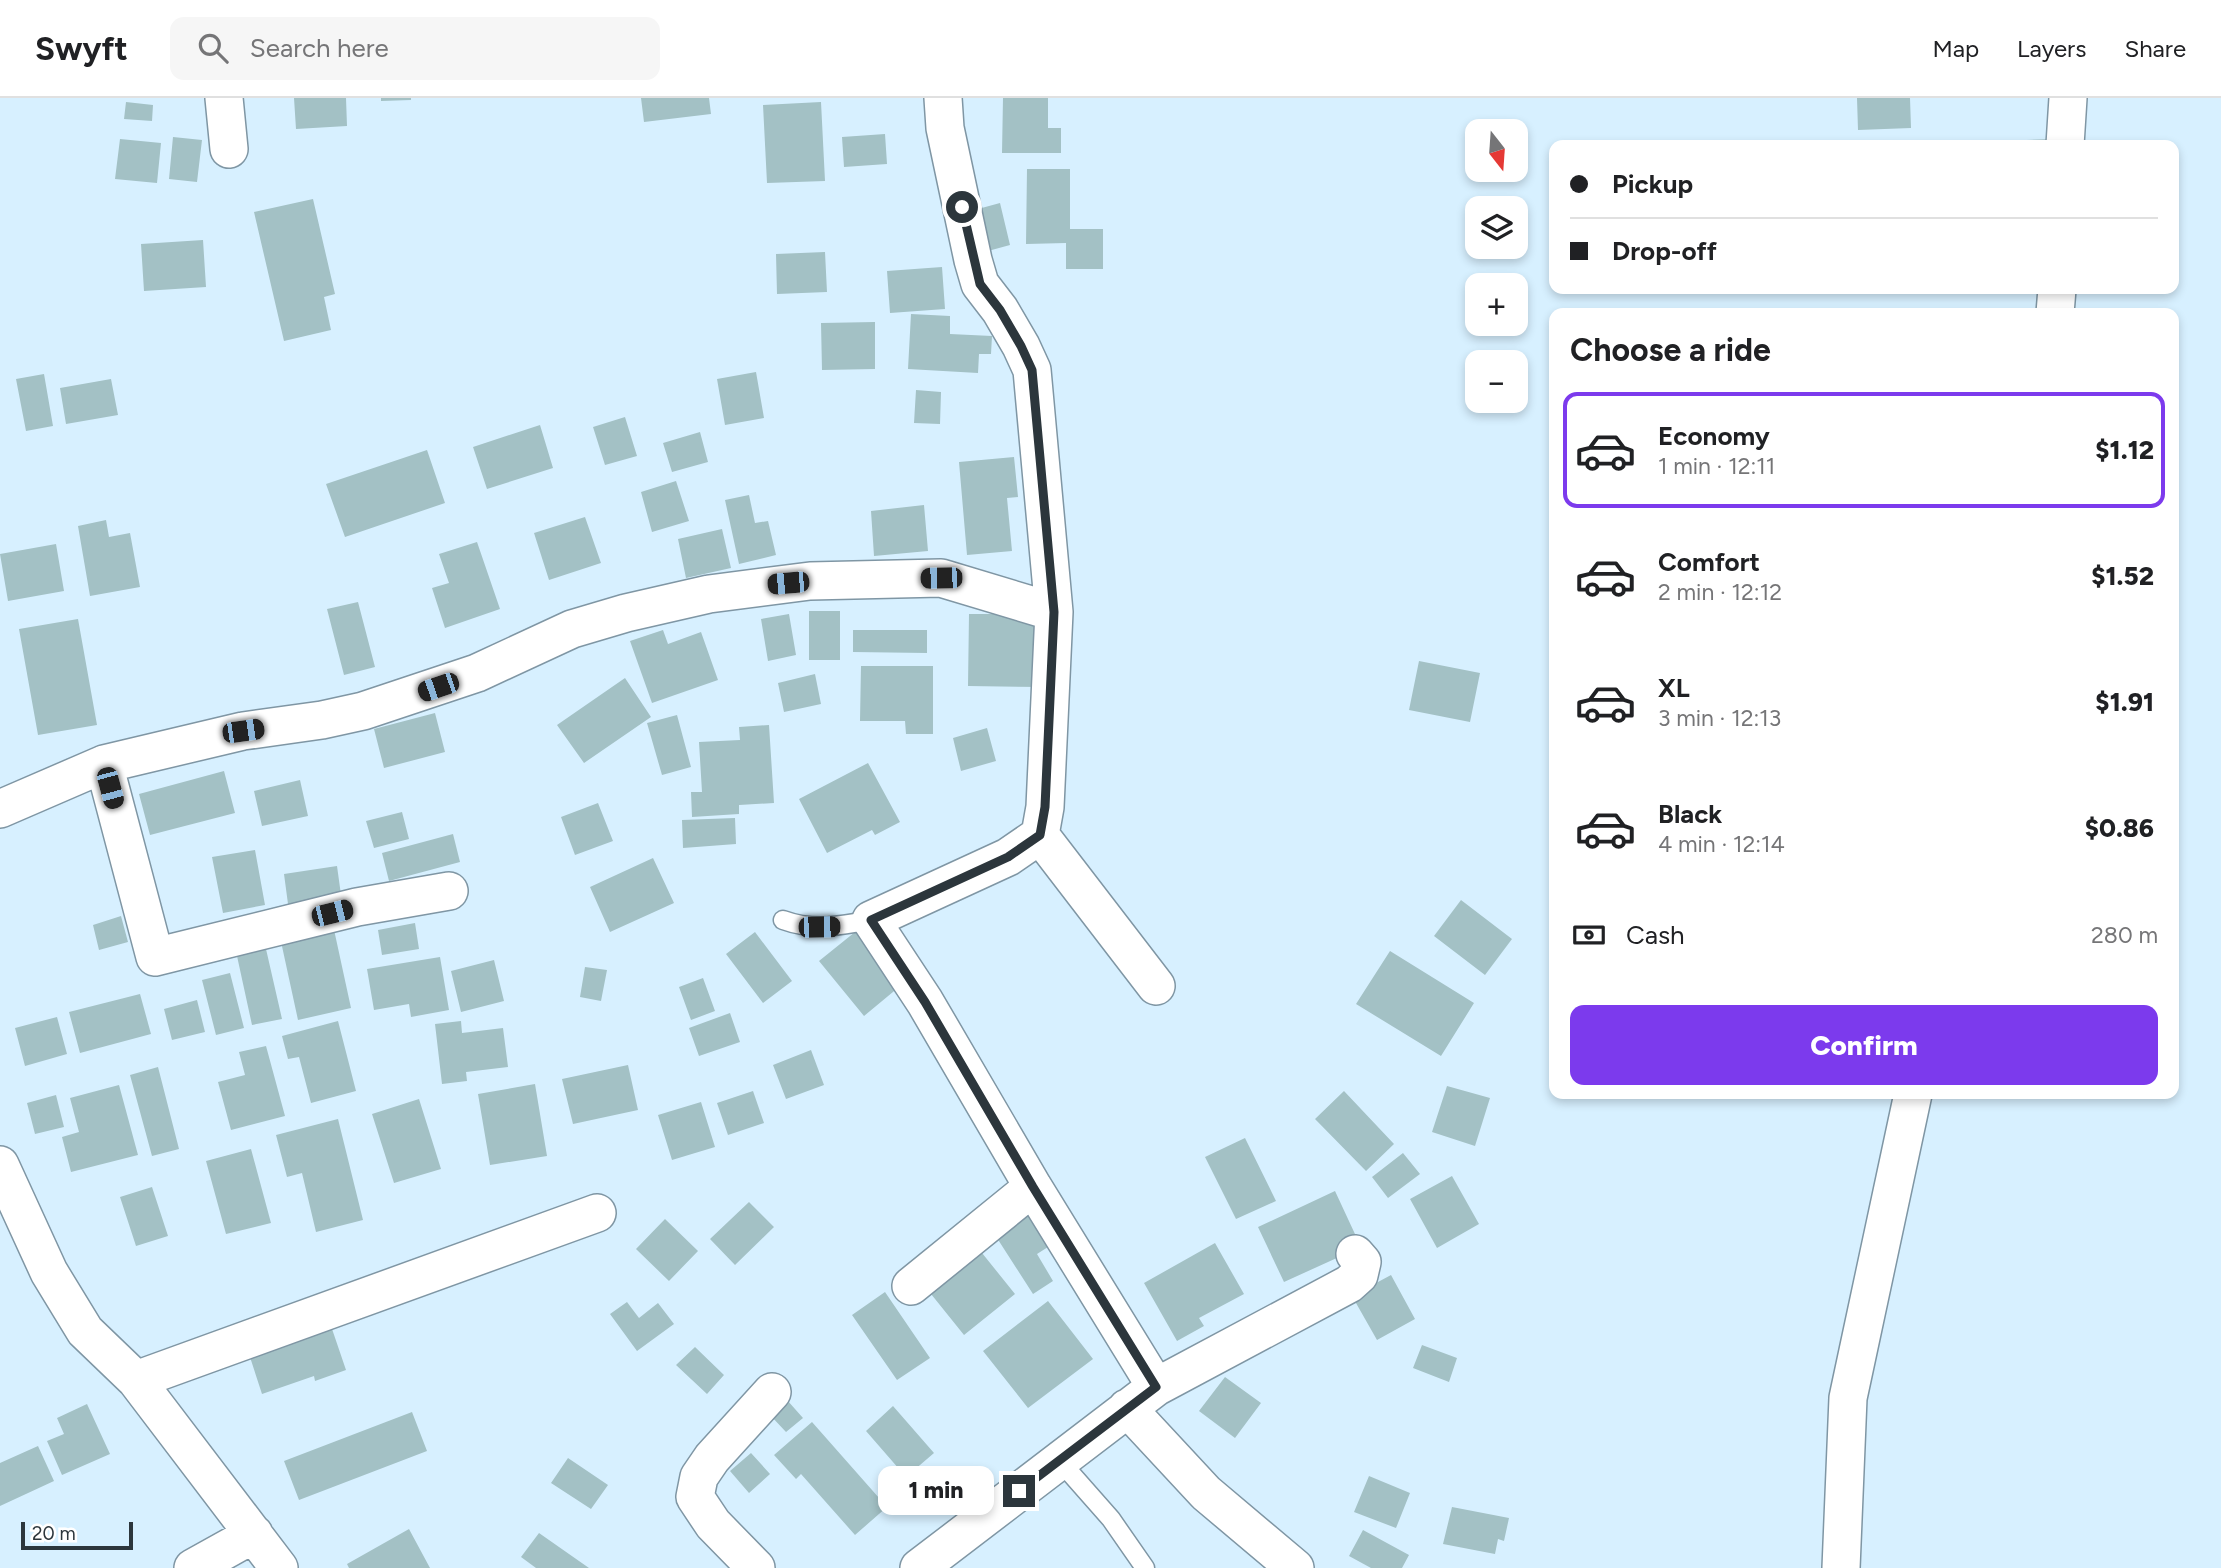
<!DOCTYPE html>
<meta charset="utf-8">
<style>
body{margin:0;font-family:Figtree,sans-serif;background:#f6f6f6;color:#202124;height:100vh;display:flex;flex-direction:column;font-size:26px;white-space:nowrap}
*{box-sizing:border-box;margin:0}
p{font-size:23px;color:#757577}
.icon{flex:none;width:38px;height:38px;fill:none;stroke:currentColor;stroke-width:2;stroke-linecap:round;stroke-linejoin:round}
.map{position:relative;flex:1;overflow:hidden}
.side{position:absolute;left:1549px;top:210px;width:630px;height:791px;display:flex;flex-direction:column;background:#fff;border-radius:14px;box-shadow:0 4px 10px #0003}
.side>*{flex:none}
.hud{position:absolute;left:1549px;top:42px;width:630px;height:154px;border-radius:14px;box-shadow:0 4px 10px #0003;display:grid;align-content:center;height:154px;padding:0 21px;background:#fff}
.needle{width:46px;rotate:163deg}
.fabs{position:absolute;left:1465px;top:21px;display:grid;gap:14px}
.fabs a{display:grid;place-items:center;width:63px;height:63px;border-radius:14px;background:#fff;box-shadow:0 4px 10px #0003;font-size:35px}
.scale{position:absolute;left:21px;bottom:18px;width:112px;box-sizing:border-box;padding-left:7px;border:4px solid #2c363c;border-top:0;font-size:19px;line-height:24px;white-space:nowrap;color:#2c363c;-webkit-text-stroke:5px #fff;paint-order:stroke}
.end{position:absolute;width:32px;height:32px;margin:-16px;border:9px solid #2c363c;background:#fff;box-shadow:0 0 0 4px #fff}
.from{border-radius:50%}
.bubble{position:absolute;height:49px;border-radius:14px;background:#fff;box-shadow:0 4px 10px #0003;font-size:23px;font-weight:800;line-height:49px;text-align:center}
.car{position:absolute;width:21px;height:42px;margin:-21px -10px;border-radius:9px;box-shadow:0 0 5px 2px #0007;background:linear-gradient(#222 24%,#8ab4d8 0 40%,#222 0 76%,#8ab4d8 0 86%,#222 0)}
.hud b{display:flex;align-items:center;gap:24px;height:66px;font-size:26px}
.hud b+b{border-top:2px solid #e0e0e0}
.hud i{width:18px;height:18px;background:#202124}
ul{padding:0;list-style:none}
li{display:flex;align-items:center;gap:21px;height:116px;margin:0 14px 10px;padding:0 7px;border:4px solid transparent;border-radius:14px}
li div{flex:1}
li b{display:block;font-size:26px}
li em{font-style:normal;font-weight:800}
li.selected{border-color:#7c3aed}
li>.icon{width:63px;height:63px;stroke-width:1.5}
h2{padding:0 21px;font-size:32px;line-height:84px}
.pay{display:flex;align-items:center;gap:18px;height:77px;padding:0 21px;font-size:26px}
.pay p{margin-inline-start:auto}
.action{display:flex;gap:14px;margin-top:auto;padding:14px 21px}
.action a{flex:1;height:80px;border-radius:14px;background:#7c3aed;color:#fff;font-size:28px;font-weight:800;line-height:80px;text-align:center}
header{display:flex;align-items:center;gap:42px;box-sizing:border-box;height:98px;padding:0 35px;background:#fff;border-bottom:2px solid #e0e0e0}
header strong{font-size:33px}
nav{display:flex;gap:38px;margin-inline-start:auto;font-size:24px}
.search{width:490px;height:63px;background:#f6f6f6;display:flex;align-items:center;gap:18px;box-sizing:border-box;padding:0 24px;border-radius:14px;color:#757577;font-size:26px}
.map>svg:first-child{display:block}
</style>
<header>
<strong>Swyft</strong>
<div class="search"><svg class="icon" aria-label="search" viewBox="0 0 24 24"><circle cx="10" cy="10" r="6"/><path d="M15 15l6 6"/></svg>Search here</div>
<nav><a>Map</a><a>Layers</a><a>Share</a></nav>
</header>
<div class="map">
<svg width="2221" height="1470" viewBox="0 0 2221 1470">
<rect width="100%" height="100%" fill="#d7f0ff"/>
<!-- building -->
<path fill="#a3c1c5" d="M294,0H346L347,28L296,31Z
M381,0H411V2L381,3Z
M641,0H709L711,16L644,24Z
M1003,0H1048V30H1061V55H1002Z
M1857,0H1910L1911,30L1858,32Z
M126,4L153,7L152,23L124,21Z
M821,4L825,83L767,85L763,7Z
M885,36L887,66L844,69L842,39Z
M173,39L202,42L197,84L169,81Z
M120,41L161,45L157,85L115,81Z
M2055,41V47H1997V43Z
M1027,71H1070V131H1103V171H1066V145L1026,146Z
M313,101L335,196L324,199L331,232L284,243L254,114Z
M1000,105L1010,147L988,153L978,111Z
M203,142L206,189L144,193L141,146Z
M825,154L827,194L777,196L776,156Z
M942,169L945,211L890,215L887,173Z
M911,216L950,218V236L992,238L991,256H979L978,275L908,271Z
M875,224V271L822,272L821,225Z
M756,274L764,320L725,327L717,281Z
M44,276L53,328L26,333L16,281Z
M111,281L118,317L66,326L60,290Z
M916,292L941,294L940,326L914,325Z
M625,319L637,358L605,367L593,329Z
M540,327L553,370L487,391L473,349Z
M700,334L708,364L672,374L663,345Z
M427,352L445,405L345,439L326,386Z
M1014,359L1018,399L1007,400L1012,453L967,457L959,364Z
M676,383L689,423L652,434L641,394Z
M749,397L755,425L768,423L776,457L739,466L725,402Z
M924,407L928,453L874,458L871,413Z
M585,419L601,465L549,482L534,435Z
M106,422L109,439L130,435L140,489L90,498L78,428Z
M722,431L731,470L686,480L678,441Z
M477,444L500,511L445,530L432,490L449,485L439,456Z
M56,446L64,493L8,503L0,456Z
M358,504L375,569L344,577L327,511Z
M809,513H840V562H809Z
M789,516L796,557L768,563L761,521Z
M969,516H1043V589L968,588Z
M78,521L97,627L38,637L19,531Z
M663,532L668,546L701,534L718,582L652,605L630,543Z
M853,532H927V555L853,554Z
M1419,563L1480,575L1470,624L1409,612Z
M861,568H933V636H906L905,623H860Z
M815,576L821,606L784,614L778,585Z
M625,580L651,619L584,665L557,627Z
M435,615L445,654L384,670L374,631Z
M677,617L691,669L662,677L647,625Z
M769,627L774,705L739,707V716L692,719L691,694H702L699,644L740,642L739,629Z
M987,630L996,663L961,673L953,640Z
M868,665L900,724L875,737L872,732L827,755L799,701Z
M224,673L235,715L150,737L139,696Z
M300,682L308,718L262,728L254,693Z
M598,705L613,743L575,757L561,719Z
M402,714L409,741L374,750L366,723Z
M735,720L736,746L683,750L682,722Z
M453,736L460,764L389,783L382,755Z
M255,752L265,807L223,815L212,759Z
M653,760L674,805L610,834L590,789Z
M337,768L341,797L288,806L284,776Z
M1461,802L1512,841L1485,877L1434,838Z
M121,818L128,844L99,852L93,827Z
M415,825L419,851L382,857L378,832Z
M333,827L351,910L298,922L280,839Z
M860,830L905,884L864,918L819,863Z
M755,834L792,883L763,905L726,856Z
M266,851L282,921L252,927L237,858Z
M1390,853L1474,905L1441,958L1356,906Z
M440,859L449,912L411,919L409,906L374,912L367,871Z
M494,862L504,903L461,914L451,873Z
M585,869L607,872L601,903L580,899Z
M230,875L244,930L216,937L202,882Z
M703,880L715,913L691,922L679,889Z
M140,896L151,936L80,955L69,914Z
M197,902L205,934L172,942L164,911Z
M730,915L740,944L699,958L689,930Z
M57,919L67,956L25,968L15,930Z
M338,923L356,993L311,1005L299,959L288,961L282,938Z
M461,923L462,935L503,930L508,969L466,974L467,983L442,986L435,926Z
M266,948L285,1018L231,1032L218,984L245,977L239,954Z
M811,952L824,987L786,1001L773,967Z
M628,967L638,1012L573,1026L562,981Z
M158,969L179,1051L152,1058L130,977Z
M535,986L547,1058L490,1067L478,996Z
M119,987L138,1057L71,1074L62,1039L79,1034L70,1000Z
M1447,988L1490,1000L1475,1048L1432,1034Z
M753,993L764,1025L728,1037L717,1005Z
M1344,993L1394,1046L1366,1073L1315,1021Z
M56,997L64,1029L35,1036L27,1005Z
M419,1001L441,1071L394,1085L372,1016Z
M701,1004L715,1049L672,1062L658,1017Z
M338,1021L363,1122L316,1134L302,1075L287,1079L276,1037Z
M1245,1040L1276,1103L1236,1121L1205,1059Z
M251,1051L271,1125L226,1136L206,1063Z
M1403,1055L1420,1076L1388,1100L1372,1079Z
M1452,1078L1479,1126L1437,1150L1410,1101Z
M152,1089L168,1138L136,1148L120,1099Z
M1335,1093L1361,1149L1284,1184L1258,1129Z
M1032,1099L1059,1142L1037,1156L1053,1183L1033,1196L988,1126Z
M749,1104L774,1129L735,1167L710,1141Z
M665,1121L698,1153L669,1183L636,1151Z
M1215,1145L1244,1196L1199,1220L1204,1228L1177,1243L1144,1185Z
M978,1150L1015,1196L964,1237L927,1191Z
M1391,1177L1415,1221L1377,1242L1352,1198Z
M885,1194L930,1260L897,1282L852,1217Z
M1048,1203L1093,1261L1028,1310L983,1253Z
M627,1204L639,1220L658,1205L674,1226L637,1253L610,1216Z
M331,1228L346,1272L315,1283L314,1278L262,1296L249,1256Z
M1422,1247L1457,1260L1449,1284L1413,1270Z
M695,1249L724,1277L707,1296L676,1267Z
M1225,1279L1261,1305L1235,1340L1199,1313Z
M787,1302L803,1320L786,1334L770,1317Z
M87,1306L110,1356L62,1377L47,1343L64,1336L57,1320Z
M893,1308L934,1355L906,1379L866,1333Z
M412,1314L427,1353L299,1402L284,1363Z
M812,1324L887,1409L855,1437L801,1376L796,1381L774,1357Z
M38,1348L54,1383L0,1408V1365Z
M751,1355L770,1376L749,1395L730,1373Z
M568,1360L608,1387L591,1411L551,1385Z
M1369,1378L1410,1395L1396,1430L1354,1414Z
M1452,1409L1509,1420L1504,1443L1498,1441L1495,1456L1443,1446Z
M409,1431L430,1470H349L347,1466Z
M1363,1432L1409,1457L1402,1470H1371L1349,1458Z
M539,1435L589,1470H536L521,1459Z"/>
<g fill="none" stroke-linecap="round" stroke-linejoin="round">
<defs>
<path id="service" d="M783,822C813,833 841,828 871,822
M1059,1362L1111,1421L1145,1470"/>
<path id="minor" d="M224,0L229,51
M2065,47L2068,0
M2055,215L2057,191
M104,666L155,859L357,809L449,793
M0,711L104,666L243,633L322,622L363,613L477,575L572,531L626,515L709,496L810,483L941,480L1054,514
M1040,737L1156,888
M0,1067L49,1174L85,1233L136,1282L279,1470
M911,1188L1033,1089
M136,1282L597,1115
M1156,1289L1349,1186L1359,1177L1362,1164L1355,1156
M1127,1310L1206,1395L1295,1470
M193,1470L254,1436
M756,1470L713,1426L695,1399L699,1379L712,1360L772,1294
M919,1470L1156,1289L1033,1089L925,904L871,822L1008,759L1040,737L1045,709L1054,514L1032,272L1021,248L1000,212L980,186L973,162L945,30L943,0
M1841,1470L1848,1300L1913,996"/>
</defs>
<!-- service casing -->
<use href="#service" stroke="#7f96a4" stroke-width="21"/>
<!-- minor casing -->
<use href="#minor" stroke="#7f96a4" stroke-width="40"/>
<!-- service -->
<use href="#service" stroke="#fff" stroke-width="18"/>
<!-- minor -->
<use href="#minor" stroke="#fff" stroke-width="37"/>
</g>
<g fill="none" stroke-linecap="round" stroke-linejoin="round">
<!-- route -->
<path stroke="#2c363c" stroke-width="9" d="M962,109L980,186L1000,212L1021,248L1032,272L1054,514L1045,709L1040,737L1008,759L871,822L925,904L1033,1089L1156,1289L1019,1393"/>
</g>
</svg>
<div class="fabs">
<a><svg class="needle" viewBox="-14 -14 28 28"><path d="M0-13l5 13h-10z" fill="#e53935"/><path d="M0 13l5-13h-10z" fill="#757577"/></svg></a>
<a><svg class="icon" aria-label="layers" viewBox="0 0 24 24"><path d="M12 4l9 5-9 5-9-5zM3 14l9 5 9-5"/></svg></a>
<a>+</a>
<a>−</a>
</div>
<div class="scale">20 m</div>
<i class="end from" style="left:962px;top:109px"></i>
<i class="end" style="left:1019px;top:1393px"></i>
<div class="bubble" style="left:878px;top:1368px;width:116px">1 min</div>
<i class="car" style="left:941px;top:480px;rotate:269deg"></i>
<i class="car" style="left:788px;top:485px;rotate:265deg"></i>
<i class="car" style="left:438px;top:589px;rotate:251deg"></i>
<i class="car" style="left:243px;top:633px;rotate:82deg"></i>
<i class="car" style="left:110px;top:690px;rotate:165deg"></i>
<i class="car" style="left:332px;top:815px;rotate:76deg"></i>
<i class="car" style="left:819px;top:829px;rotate:89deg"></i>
<div class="hud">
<b><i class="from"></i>Pickup</b>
<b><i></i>Drop-off</b>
</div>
<section class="side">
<h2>Choose a ride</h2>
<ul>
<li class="selected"><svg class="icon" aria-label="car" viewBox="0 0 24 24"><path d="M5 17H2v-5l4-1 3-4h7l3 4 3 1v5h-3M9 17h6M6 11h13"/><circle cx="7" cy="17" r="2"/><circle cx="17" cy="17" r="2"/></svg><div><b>Economy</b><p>1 min · 12:11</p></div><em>$1.12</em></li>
<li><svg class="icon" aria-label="car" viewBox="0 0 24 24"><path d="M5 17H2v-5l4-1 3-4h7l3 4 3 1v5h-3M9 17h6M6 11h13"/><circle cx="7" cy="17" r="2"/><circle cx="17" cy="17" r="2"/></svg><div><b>Comfort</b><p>2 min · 12:12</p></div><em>$1.52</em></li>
<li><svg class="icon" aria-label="car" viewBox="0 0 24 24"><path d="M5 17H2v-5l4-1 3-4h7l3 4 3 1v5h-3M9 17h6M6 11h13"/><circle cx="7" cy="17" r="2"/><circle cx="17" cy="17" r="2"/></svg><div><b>XL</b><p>3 min · 12:13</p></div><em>$1.91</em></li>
<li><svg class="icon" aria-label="car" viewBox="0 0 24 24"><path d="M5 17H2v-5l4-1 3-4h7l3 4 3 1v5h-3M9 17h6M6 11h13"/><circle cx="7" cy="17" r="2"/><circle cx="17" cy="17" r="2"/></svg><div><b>Black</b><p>4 min · 12:14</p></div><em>$0.86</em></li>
</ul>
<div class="pay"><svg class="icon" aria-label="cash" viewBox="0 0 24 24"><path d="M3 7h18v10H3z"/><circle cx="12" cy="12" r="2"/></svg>Cash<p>280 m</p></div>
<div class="action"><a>Confirm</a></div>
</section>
</div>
